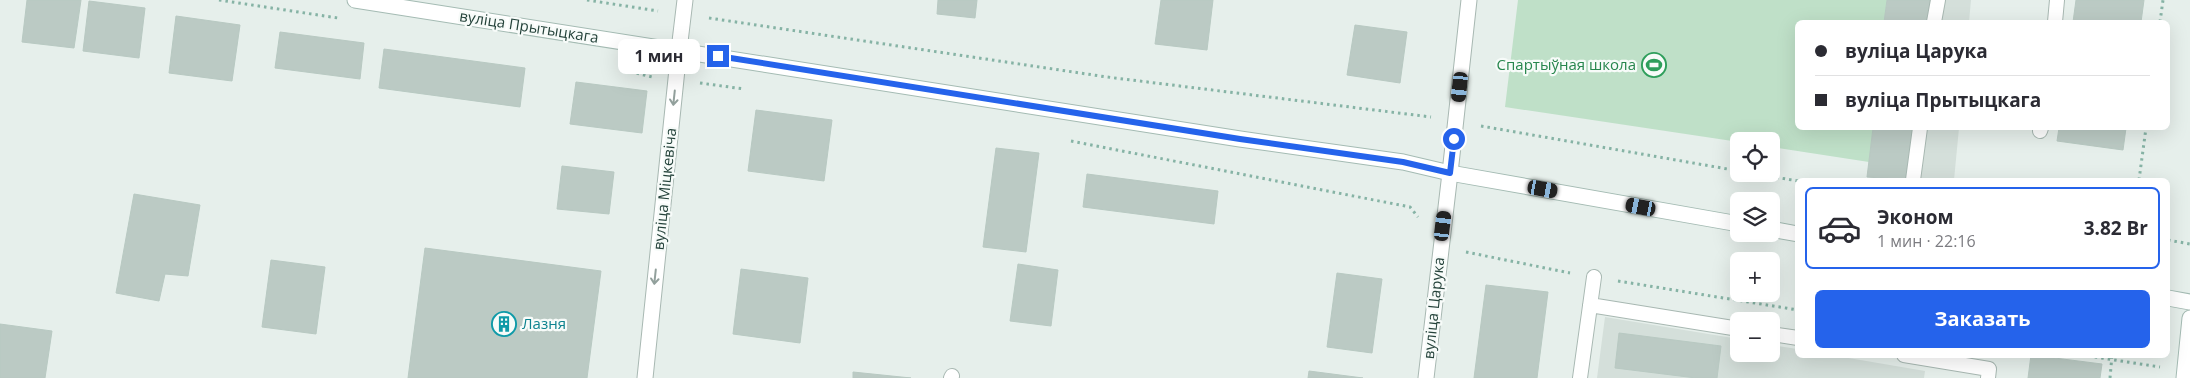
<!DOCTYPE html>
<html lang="ru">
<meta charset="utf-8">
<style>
body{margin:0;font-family:"Open Sans",sans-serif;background:#f2f2f3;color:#2b2b33;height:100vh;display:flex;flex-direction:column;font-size:19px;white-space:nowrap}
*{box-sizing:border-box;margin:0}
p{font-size:16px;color:#7c7c81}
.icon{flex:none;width:28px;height:28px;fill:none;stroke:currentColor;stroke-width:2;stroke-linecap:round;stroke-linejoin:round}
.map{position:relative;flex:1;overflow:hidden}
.side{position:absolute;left:1795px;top:178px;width:375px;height:180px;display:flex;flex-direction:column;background:#fff;border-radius:8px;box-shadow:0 5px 20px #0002}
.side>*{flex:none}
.banner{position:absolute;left:1795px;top:20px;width:375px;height:110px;border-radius:8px;box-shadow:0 5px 20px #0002;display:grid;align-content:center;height:110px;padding:0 20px;background:#fff}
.buttons{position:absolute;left:1730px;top:132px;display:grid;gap:10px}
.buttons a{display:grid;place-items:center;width:50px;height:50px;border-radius:8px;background:#fff;box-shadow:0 5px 20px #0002;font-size:25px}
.end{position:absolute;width:22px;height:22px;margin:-11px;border:6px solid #2563eb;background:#fff;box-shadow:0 0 0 2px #fff}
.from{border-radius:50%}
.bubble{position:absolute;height:35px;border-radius:8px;background:#fff;box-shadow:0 5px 20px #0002;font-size:16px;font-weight:700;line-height:35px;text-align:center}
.car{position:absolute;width:15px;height:30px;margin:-15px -8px;border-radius:6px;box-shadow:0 0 4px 1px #0007;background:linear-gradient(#222 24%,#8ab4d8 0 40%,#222 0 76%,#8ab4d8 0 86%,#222 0)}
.banner b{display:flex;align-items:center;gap:18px;height:48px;font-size:19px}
.banner b+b{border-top:1px solid #e1e1e2}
.banner i{width:12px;height:12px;background:#2b2b33}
ul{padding:9px 0 0;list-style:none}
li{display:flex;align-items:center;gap:15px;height:82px;margin:0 10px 8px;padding:0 10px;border:2px solid transparent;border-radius:8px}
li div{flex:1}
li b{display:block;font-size:19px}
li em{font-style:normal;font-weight:700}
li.current{border-color:#2563eb}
li>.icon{width:45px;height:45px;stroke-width:1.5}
.button{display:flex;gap:10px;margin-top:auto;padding:10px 20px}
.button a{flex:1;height:58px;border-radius:8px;background:#2563eb;color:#fff;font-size:20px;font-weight:700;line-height:58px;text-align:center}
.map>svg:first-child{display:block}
</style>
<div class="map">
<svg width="2190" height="378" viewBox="0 0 2190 378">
<rect width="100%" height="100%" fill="#e6efeb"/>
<!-- built -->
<path fill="#d4dfda" d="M1887,0H1971L1969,22H1884Z
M1873,128H1959L1954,180H1896L1867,177Z
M1605,317L1739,339V354H1771V345L1797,349L1798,355H1831L1925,371L1924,378H1597Z"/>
<!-- green -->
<path fill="#bfe0c8" d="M1518,0H1887L1884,22H1798V128H1873L1869,162L1771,147V141L1739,142L1505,107Z"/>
<!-- building -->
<path fill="#bbcac4" stroke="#b8c9c2" d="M27,0H81L74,48L22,42Z
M938,0H977L975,18L937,14Z
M1161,0H1213L1207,50L1155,44Z
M1887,0H1930L1928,22H1884Z
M2076,0H2144L2141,22H2073Z
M89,1L145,8L139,58L83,51Z
M176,16L240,25L232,81L169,73Z
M1355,25L1407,32L1400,83L1347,75Z
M280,32L364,43L360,79L275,68Z
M384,49L525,68L520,107L379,88Z
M576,82L647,91L642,133L570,124Z
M756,110L832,120L824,181L748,171Z
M1873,128H1916L1910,180L1867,177Z
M2059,128H2126L2123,150L2057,141Z
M996,148L1039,153L1026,252L983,247Z
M562,166L614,172L609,214L557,209Z
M1087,174L1218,191L1214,224L1083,207Z
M134,194L200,205L188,276L165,274L159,301L116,293Z
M425,248L601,271L587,378H408Z
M271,260L325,267L316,334L262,327Z
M1018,264L1058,270L1051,326L1010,321Z
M741,269L808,278L800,343L733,334Z
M1337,273L1382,279L1372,353L1327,347Z
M1486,285L1548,292L1537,378H1474Z
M0,324L52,331L45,378H0Z
M1619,333L1721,346L1717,378H1696L1615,368Z
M2031,355L2102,364L2100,378H2028Z
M1309,371L1363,378H1308Z
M853,372L911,378H853Z"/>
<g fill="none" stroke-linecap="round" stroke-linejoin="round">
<defs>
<path id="service" d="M1934,22L1938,0
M2055,22L2057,0
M2040,131L2041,128
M1913,180L1920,128
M1590,305L1739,329
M1771,334L1798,338
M1904,355L1989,369L1988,378
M951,378L952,376
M1580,378L1594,277"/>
<path id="minor" d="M679,50L685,0
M1450,173L1469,0"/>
<path id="tertiary" d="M645,378L679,50
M1426,378L1450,173"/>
<path id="secondary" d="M355,0L1240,139L1403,162L1450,173L1739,224
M1771,229L1798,234
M2168,298L2190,302
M2184,378L2190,318"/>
</defs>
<!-- service casing -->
<use href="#service" stroke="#a8b8b2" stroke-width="16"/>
<!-- minor casing -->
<use href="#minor" stroke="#a8b8b2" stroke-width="17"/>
<!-- tertiary casing -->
<use href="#tertiary" stroke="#a8b8b2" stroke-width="17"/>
<!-- secondary casing -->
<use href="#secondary" stroke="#a4bbb3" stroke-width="17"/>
<!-- path -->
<path stroke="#86b3a5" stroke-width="3" stroke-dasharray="2.5 4" stroke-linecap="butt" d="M219,0L338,18
M587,0L658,11
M709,18L1107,77L1431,117
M2160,22L2163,0
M624,70L652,77
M700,83L744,89
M1481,126L1739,171
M1071,141L1410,207L1418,217
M1757,174L1798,181
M2139,180L2146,128
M2168,240L2190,244
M1466,252L1570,273
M1618,281L1798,310
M2082,355L2160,367
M2110,378L2112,355"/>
<!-- service -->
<use href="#service" stroke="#fff" stroke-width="14"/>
<!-- minor -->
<use href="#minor" stroke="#fff" stroke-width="15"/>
<!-- tertiary -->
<use href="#tertiary" stroke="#fff" stroke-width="15"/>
<!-- secondary -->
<use href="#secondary" stroke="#fff" stroke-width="15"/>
</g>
<!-- one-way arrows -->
<defs><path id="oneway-shaft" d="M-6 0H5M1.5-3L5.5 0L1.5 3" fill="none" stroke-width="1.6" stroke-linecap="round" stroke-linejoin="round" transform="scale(1.25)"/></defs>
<g stroke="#92a09c">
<use href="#oneway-shaft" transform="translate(674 98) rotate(96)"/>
<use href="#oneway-shaft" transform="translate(655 277) rotate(96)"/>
</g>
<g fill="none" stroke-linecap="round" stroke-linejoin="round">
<!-- route -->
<path stroke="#2563eb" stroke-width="6" d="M718,56L1240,139L1403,162L1450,173L1454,139"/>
</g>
<!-- icons -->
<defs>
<symbol id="stadium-ring" viewBox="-11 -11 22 22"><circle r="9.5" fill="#f7fbf9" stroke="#2e9e5b" stroke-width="1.5"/><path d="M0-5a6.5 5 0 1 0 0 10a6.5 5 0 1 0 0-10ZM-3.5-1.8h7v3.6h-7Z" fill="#2e9e5b"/></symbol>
<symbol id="building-ring" viewBox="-11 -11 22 22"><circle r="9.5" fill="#f7fbf9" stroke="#0f9aa8" stroke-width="1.5"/><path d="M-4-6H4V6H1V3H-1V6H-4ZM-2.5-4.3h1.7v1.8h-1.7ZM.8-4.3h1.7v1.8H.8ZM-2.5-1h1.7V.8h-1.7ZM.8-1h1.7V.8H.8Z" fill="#0f9aa8"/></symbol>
</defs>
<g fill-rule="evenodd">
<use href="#stadium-ring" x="1640" y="51" width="28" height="28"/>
<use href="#building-ring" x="490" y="310" width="28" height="28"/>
</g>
<g text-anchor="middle" stroke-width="4.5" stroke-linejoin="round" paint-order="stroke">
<!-- street labels -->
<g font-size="15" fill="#24423a" stroke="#f7fbf9">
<text transform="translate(529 27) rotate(9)" y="5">вуліца Прытыцкага</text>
<text transform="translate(665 189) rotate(-84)" y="5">вуліца Міцкевіча</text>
<text transform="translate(1434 308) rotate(-84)" y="5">вуліца Царука</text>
</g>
<!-- leisure labels -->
<g font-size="15" fill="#27864d" stroke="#f7fbf9" text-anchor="end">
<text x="1636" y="70">Спартыўная школа</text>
</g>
<!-- culture labels -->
<g font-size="15" fill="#0d838f" stroke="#f7fbf9" text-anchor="start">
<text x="522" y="329">Лазня</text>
</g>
</g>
</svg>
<div class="buttons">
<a><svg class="icon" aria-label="locate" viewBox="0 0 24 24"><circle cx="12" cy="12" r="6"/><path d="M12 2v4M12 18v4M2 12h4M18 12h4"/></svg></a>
<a><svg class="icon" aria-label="layers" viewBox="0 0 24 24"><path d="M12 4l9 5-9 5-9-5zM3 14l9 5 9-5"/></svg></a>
<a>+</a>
<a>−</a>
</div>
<i class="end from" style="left:1454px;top:139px"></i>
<i class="end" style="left:718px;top:56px"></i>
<div class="bubble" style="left:618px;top:39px;width:82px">1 мин</div>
<i class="car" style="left:1460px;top:87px;rotate:186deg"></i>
<i class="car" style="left:1543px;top:189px;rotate:100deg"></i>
<i class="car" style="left:1641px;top:207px;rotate:281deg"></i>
<i class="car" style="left:1443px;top:226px;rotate:7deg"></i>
<div class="banner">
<b><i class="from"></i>вуліца Царука</b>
<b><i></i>вуліца Прытыцкага</b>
</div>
<section class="side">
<ul>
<li class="current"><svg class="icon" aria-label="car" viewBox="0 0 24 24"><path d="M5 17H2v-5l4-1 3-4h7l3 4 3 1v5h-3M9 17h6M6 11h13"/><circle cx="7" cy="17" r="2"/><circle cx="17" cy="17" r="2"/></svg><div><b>Эконом</b><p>1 мин · 22:16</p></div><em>3.82 Br</em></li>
</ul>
<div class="button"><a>Заказать</a></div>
</section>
</div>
